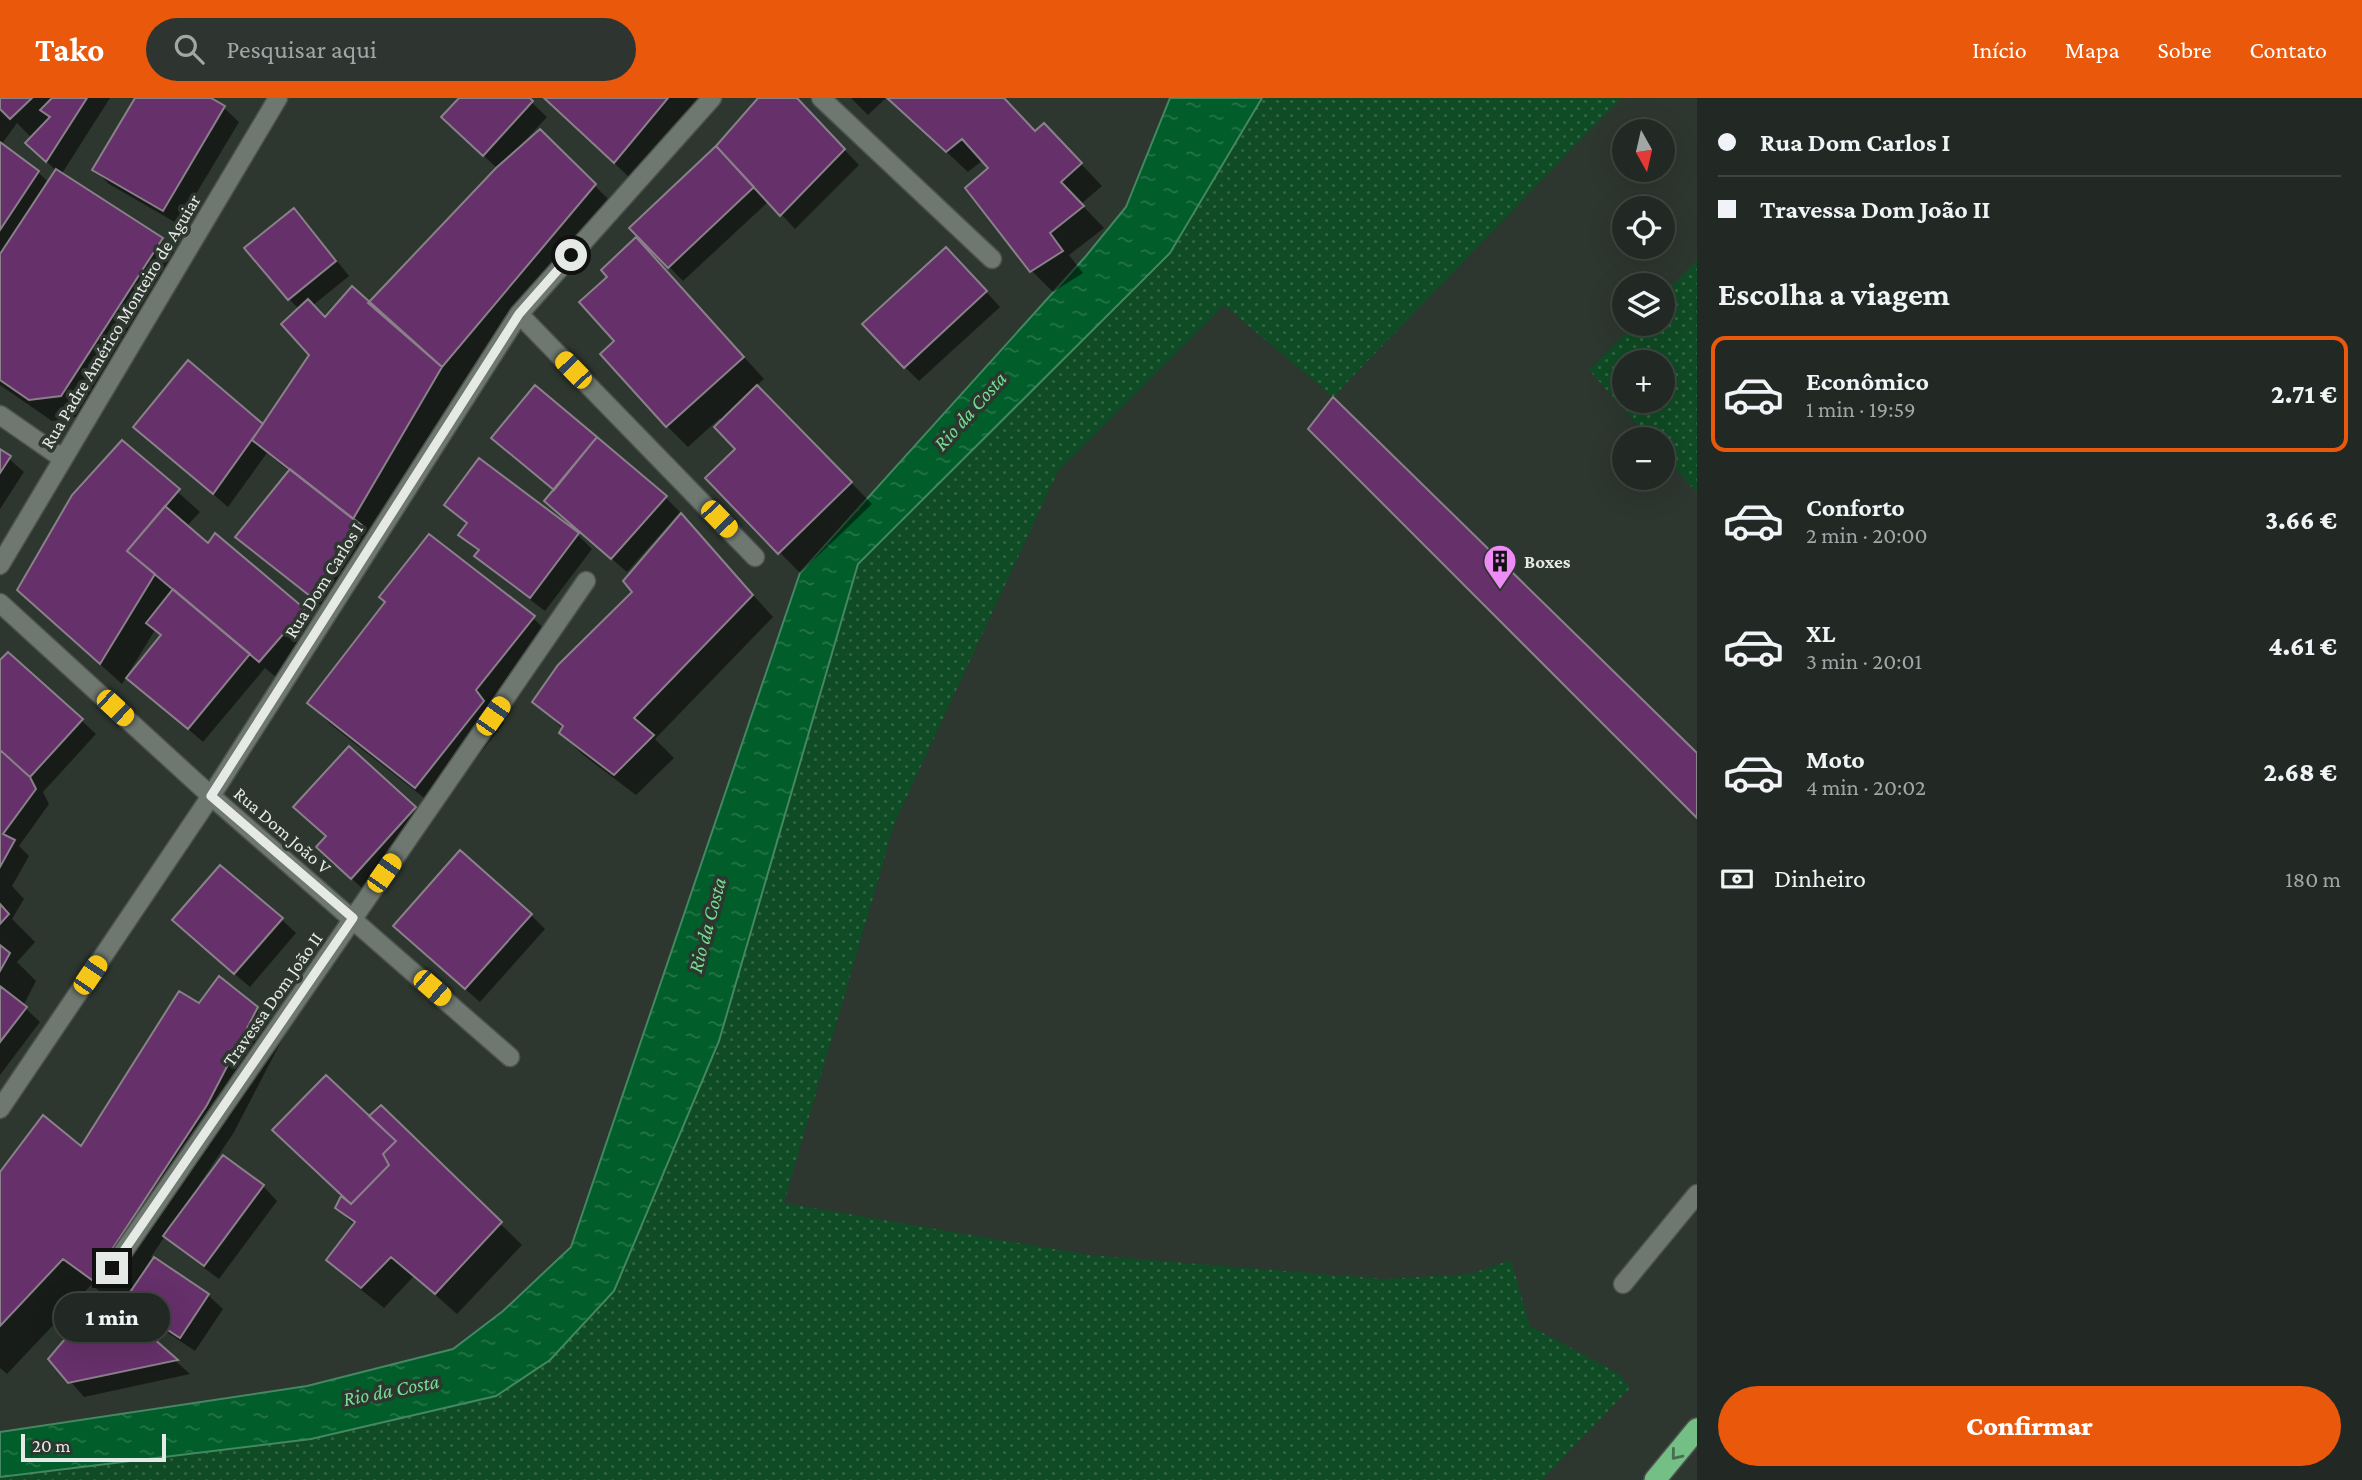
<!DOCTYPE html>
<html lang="pt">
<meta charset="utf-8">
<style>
body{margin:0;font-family:"Crimson Pro",serif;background:#2e3430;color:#f1f3f6;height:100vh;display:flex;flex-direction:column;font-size:26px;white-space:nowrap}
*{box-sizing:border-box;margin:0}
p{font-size:23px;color:#a2a6a6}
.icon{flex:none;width:38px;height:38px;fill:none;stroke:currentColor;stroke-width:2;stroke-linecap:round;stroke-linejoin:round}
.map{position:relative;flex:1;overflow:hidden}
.drawer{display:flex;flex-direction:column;background:#222823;width:665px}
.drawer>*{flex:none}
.guide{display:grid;align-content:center;height:154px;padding:0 21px;background:#222823}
.needle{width:46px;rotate:172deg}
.tools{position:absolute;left:1612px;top:21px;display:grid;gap:14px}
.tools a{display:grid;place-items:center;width:63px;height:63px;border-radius:50%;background:#222823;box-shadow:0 7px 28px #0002,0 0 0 2px #3f4441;font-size:35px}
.scale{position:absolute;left:21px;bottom:18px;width:145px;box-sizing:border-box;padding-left:7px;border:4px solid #e5eae6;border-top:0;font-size:19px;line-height:24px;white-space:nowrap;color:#e5eae6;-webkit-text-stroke:5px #2d362f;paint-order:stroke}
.end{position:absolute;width:32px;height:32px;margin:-16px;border:9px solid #e5eae6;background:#111;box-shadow:0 0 0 4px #111}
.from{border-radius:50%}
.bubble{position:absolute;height:49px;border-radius:24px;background:#222823;box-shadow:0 7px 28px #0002,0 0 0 2px #3f4441;font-size:23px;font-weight:800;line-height:49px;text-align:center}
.car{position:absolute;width:21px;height:42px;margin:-21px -10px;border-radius:9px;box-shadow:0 0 5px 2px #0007;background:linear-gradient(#f5c518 24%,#345 0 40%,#f5c518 0 76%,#345 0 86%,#f5c518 0)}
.guide b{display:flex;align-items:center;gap:24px;height:66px;font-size:26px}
.guide b+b{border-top:2px solid #3f4441}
.guide i{width:18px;height:18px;background:#f1f3f6}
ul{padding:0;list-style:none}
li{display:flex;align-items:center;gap:21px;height:116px;margin:0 14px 10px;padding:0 7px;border:4px solid transparent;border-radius:14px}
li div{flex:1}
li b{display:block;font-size:26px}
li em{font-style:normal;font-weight:800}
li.on{border-color:#ea580c}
li>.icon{width:63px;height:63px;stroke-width:1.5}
h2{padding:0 21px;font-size:32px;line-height:84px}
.pay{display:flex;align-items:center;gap:18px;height:77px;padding:0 21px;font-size:26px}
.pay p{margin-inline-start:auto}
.cta{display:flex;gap:14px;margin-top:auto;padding:14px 21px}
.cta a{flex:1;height:80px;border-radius:42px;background:#ea580c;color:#fff;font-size:28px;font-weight:800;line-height:80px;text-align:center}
header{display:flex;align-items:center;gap:42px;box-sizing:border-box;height:98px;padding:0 35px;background:#ea580c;color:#fff}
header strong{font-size:33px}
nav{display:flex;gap:38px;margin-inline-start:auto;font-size:24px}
.search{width:490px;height:63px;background:#2e3430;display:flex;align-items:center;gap:18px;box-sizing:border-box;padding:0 24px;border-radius:38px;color:#a2a6a6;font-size:26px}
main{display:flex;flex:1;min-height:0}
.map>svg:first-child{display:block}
</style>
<header>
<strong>Tako</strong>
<div class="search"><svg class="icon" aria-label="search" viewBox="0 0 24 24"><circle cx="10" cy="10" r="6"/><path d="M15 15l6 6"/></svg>Pesquisar aqui</div>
<nav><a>Início</a><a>Mapa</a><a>Sobre</a><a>Contato</a></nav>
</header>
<main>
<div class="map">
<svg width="1697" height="1382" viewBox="0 0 1697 1382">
<defs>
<pattern id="grass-dots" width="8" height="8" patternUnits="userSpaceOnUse" patternTransform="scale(1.75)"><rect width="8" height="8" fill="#0f4b24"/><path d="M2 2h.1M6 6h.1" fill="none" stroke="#326544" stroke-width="1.8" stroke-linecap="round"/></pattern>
<pattern id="water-ripples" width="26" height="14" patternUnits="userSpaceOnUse" patternTransform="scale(1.75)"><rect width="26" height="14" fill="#015d29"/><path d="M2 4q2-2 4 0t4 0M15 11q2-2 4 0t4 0" fill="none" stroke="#267448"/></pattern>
</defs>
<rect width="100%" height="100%" fill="#2d362f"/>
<!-- grass -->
<path fill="url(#grass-dots)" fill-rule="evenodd" d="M1262,0H1621L1333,299L1224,207L1058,373L895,724L784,1105L1089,1157L1384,1181L1470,1176L1511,1162L1530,1228L1619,1276L1630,1290L1542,1382H0V1379L311,1341L614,1193L719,943L858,466L1170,155Z
M1697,162V395L1663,356L1662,341H1650L1589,272L1635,226H1662L1663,197ZM1624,264H1662V303H1624Z"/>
<!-- water -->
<path fill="url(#water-ripples)" stroke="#458762" stroke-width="2" d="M1170,0H1262L1170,155L858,466L719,943L614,1193L550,1262L496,1298L311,1341L0,1379V1334L307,1288L453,1251L503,1213L571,1149L800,475L1086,158L1126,109Z"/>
<!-- shadow -->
<path fill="#0007" fill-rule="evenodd" d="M0,0H110L61,77L162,141L183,163L82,318L52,323L0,287ZM17,25L32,40L41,59L57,73L49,85L38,74L1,47Z
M137,0H208L224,10L239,24L178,126L109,86L94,71Z
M461,0H527L547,19L522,46L524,48L540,33L616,109L462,291L325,511L252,453L238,439L290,374L267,355L228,409L135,329L264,328L311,257L299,211L289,201L294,112L308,127L349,178L312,208L325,221L368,207L498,71L458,34Z
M544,0H717L642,91Z
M760,0H795L859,67L795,131L769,103L683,183L631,130L717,49Z
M851,0H886L868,17Z
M889,0H1003L1035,35L1065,49L1102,88L1081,106L1104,130L1069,157L1083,175L1053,194L1032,173L967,90L991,70L983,62L968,74Z
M657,163L764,281L756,288L872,406L800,475L707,380L738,351L722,323L720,320L688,349L667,328L616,244Z
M960,165L1000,209L919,283L905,269Z
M493,340L665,399L680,414L627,474L561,417L555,393Z
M122,344L200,414L186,429L208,447L215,438L304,513L325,534L282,584L265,570L203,644L127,578L122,586L41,513ZM155,532L162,539L130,577L128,576Z
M0,353L24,374L0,411Z
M480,362L578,437L592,451L545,513L491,472L477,457L479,454L460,437L468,427L446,407Z
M681,418L773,519L655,641L674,660L636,697L582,656L561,635L563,631L534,604L635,494Z
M533,520L555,541L496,614L504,625L437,710L330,626L309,605Z
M0,565L81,622L96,636L43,694L49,706L19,748L29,758L12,788L24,801L12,821L35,844L17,864L36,883L23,908L40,924L0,977Z
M349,650L429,725L366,794L333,763L327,739Z
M531,817L545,831L480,904L409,842Z
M281,821L296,835L250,889L189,837Z
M199,907L257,911L284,938L234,1034L199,1087L201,1089L263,1088L277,1103L219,1181L180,1152L165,1138L151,1159L208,1197L223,1211L195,1253L141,1217L124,1200L120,1208L111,1201L109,1203L190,1276L84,1299L51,1261L105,1197L91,1187L7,1276L0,1270V1077L82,1051Z
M381,1009L522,1147L457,1216L414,1178L384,1210L350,1183L329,1162L354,1127L337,1110L380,1031Z"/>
<!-- building -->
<path fill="#66306a" stroke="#898089" stroke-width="2" d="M0,0H32L10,21L0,11Z
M52,0H87L46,64L25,45L50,19L40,12Z
M135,0H211L225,8L163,113L92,72Z
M459,0H530L533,3L483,58L441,19Z
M544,0H668L614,65Z
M758,0H797L845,51L780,118L716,48Z
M887,0H1004L1035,33L1044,25L1082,65L1061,84L1084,108L1050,135L1063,153L1030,174L965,90L988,70L962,41L946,54Z
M540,31L596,86L442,269L368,205L496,70Z
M0,44L39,73L0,132Z
M716,48L754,89L668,170L629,130Z
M56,71L163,140L61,298L29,302L0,282V156Z
M294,110L336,163L288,202L244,150Z
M636,139L744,259L666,329L600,256L614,243L579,204L607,179L601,172Z
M946,149L987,193L904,270L862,226Z
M352,188L442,269L353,421L252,342L309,257L281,226L308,201L325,219Z
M188,262L263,326L213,396L133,329Z
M535,287L597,339L554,392L491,340Z
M757,287L852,384L778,456L705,380L735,351L714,329Z
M1333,299L1697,655V720L1308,331Z
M597,339L667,398L611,461L544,403Z
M122,342L180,391L127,453L155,476L100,566L17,492L72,397Z
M0,351L11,358L0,375Z
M479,360L579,435L530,500L474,458L479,452L458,437L467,425L444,407Z
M290,371L364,429L310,498L235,439Z
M165,408L208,445L215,435L305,511L259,564L127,453Z
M681,415L753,497L634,620L654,637L614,677L559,635L563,628L532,604L558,567L632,494L623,483Z
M429,436L535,518L476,592L484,603L415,690L307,605L385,504L379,499Z
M173,491L250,556L188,631L126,580L161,537L146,525Z
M8,554L83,621L30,679L0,652V562Z
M349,648L416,709L351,781L316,749L326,738L293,709Z
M0,652L30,679L36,691L3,736L15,742L0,769Z
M460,752L532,816L465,891L393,828Z
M220,767L283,820L234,876L172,822Z
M0,806L9,816L0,826Z
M0,847L10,855L0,873Z
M219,878L258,909L207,1007L92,1182L63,1161L0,1228V1074L43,1017L81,1048L179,893L199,905Z
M0,888L27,909L0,944Z
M326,977L396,1043L383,1056L389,1067L351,1106L272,1032Z
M381,1007L502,1124L435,1196L391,1159L361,1190L326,1162L355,1124L335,1110L341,1098L351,1106L389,1067L383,1056L396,1043L369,1018Z
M223,1057L264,1087L204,1168L163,1138Z
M154,1159L209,1196L180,1240L124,1203Z
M103,1196L178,1262L68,1285L48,1261Z"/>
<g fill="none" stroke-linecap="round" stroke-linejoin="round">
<defs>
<path id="street" d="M821,0L992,161
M519,216L755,459
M0,317L62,360
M0,505L211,698L510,959
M0,1011L211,698L519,216L712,0
M112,1170L586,483
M1623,1186L1697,1096"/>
<path id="secondary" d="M0,467L278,0"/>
<path id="highway" d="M1655,1382L1697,1331"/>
</defs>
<!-- street casing -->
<use href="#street" stroke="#4c534d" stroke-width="21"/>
<!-- secondary casing -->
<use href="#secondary" stroke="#4c534d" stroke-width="21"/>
<!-- highway casing -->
<use href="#highway" stroke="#4c534d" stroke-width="24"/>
<!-- street -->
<use href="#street" stroke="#6e7870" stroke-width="18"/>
<!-- secondary -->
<use href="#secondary" stroke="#6e7870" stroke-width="18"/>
<!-- highway -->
<use href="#highway" stroke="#73bf85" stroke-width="21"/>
</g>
<!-- one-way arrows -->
<defs><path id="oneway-chevron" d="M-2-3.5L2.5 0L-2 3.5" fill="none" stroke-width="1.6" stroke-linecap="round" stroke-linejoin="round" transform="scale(1.75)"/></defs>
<use stroke="#496d51" href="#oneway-chevron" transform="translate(1676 1357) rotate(129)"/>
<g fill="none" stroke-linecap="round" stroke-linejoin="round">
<!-- route -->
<path stroke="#e5eae6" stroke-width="9" d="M112,1170L353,820L211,698L519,216L571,157"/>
</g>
<!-- icons -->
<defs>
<symbol id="building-pin" viewBox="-11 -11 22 30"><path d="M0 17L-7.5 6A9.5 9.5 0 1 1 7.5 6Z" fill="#ef8bf6" stroke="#2d362f"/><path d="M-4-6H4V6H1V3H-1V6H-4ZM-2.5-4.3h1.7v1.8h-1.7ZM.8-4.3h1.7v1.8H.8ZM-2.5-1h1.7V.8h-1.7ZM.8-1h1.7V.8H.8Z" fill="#111"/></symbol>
</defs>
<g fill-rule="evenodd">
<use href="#building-pin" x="1481" y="444" width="38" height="52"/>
</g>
<g text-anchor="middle" stroke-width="7" stroke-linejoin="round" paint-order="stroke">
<!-- street labels -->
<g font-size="19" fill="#e5eae6" stroke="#2d362f">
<text transform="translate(120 223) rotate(-59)" y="7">Rua Padre Américo Monteiro de Aguiar</text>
<text transform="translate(323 482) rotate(-58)" y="7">Rua Dom Carlos I</text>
<text transform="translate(283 732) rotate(41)" y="7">Rua Dom João V</text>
<text transform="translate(272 901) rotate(-55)" y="7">Travessa Dom João II</text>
</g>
<!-- poi labels -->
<g font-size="19" font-weight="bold" fill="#e5eae6" stroke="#2d362f" text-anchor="start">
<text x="1524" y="470">Boxes</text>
</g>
<!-- water labels -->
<g font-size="21" font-style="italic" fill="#77dd92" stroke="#2d362f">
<text transform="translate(970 313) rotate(-48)" y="7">Rio da Costa</text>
<text transform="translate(707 827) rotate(-75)" y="7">Rio da Costa</text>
<text transform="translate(391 1292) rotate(-11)" y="7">Rio da Costa</text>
</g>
</g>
</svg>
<div class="tools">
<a><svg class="needle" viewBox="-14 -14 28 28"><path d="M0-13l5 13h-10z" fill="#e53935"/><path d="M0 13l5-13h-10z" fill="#a2a6a6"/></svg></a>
<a><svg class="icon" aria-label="locate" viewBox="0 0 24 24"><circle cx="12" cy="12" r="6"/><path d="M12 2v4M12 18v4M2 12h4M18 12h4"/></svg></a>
<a><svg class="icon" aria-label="layers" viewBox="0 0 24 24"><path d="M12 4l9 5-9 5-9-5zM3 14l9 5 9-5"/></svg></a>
<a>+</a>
<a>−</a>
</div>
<div class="scale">20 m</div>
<i class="end from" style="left:571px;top:157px"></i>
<i class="end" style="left:112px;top:1170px"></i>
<div class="bubble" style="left:54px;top:1195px;width:116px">1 min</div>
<i class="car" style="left:573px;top:272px;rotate:316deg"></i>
<i class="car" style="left:719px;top:421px;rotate:136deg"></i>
<i class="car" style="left:115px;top:610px;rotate:133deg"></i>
<i class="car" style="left:493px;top:618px;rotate:35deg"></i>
<i class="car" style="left:384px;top:775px;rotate:35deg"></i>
<i class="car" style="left:90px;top:877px;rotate:34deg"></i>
<i class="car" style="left:432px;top:890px;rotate:131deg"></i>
</div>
<section class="drawer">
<div class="guide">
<b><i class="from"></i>Rua Dom Carlos I</b>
<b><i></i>Travessa Dom João II</b>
</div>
<h2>Escolha a viagem</h2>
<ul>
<li class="on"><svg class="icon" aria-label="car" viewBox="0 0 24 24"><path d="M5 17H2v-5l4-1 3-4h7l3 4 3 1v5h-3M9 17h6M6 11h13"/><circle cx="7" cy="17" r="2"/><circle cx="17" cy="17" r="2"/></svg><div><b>Econômico</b><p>1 min · 19:59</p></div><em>2.71 €</em></li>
<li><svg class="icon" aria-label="car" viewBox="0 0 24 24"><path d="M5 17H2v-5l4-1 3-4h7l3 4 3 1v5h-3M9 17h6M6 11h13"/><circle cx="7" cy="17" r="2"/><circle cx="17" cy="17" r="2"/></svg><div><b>Conforto</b><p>2 min · 20:00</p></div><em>3.66 €</em></li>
<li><svg class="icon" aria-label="car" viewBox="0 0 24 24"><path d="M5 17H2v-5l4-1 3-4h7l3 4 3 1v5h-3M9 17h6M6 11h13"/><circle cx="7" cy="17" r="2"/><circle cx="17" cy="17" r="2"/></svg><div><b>XL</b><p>3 min · 20:01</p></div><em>4.61 €</em></li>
<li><svg class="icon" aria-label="car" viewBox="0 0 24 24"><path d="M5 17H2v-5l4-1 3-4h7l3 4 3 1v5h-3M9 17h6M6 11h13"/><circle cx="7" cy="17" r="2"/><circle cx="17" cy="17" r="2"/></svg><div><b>Moto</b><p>4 min · 20:02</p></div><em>2.68 €</em></li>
</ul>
<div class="pay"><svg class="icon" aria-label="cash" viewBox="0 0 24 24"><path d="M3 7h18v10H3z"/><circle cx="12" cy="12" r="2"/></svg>Dinheiro<p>180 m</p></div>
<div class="cta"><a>Confirmar</a></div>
</section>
</main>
